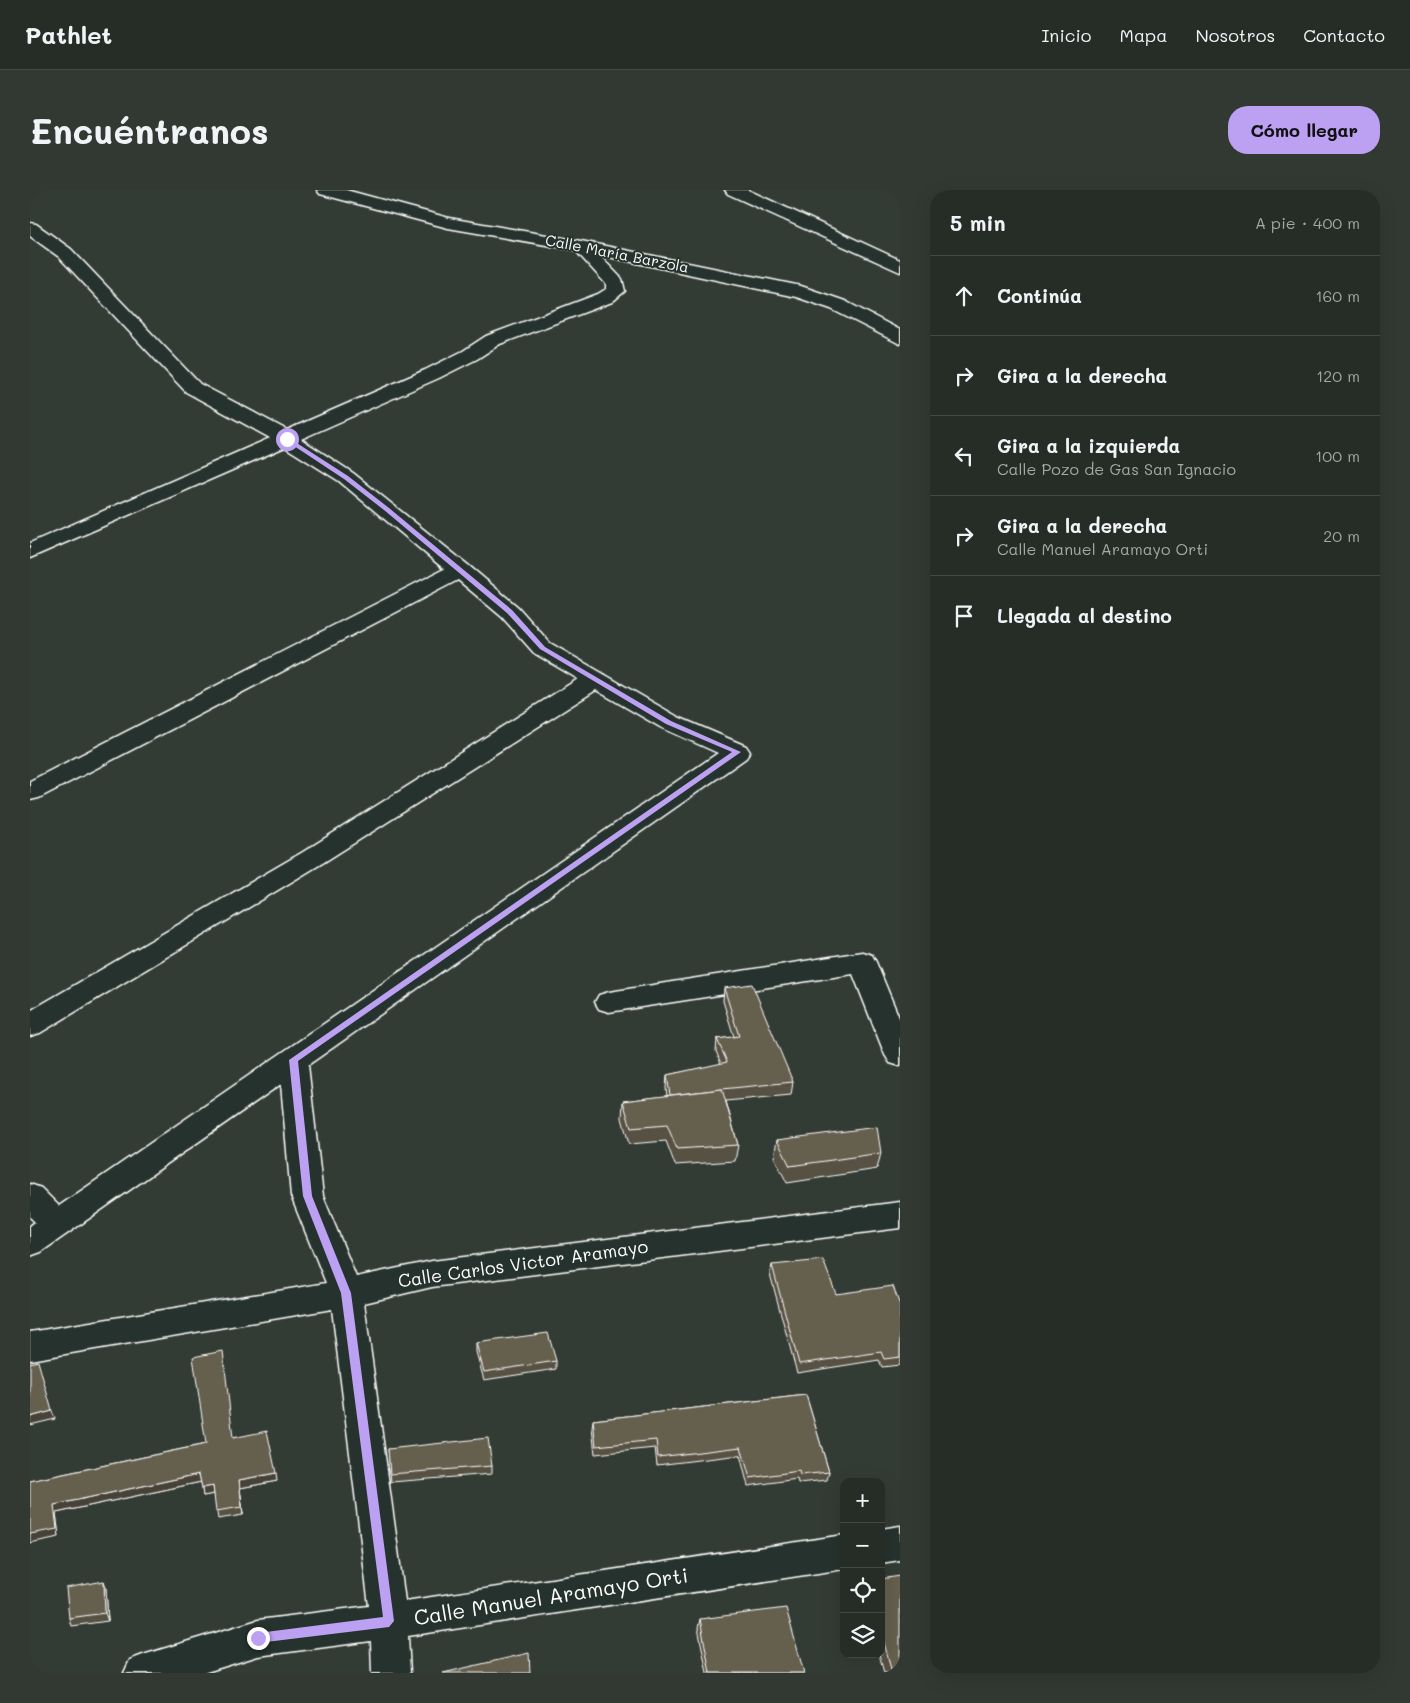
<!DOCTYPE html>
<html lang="es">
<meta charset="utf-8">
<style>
body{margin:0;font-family:Mali,sans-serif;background:#323933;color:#f1f3f6}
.controls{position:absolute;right:15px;bottom:15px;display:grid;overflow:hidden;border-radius:10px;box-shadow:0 5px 20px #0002}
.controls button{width:45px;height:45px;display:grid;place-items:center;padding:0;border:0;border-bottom:1px solid #424944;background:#262d27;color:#f1f3f6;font:25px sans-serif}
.stop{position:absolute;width:15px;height:15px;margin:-11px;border:4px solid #bca0f2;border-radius:50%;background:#fff}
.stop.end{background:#bca0f2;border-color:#fff;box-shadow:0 1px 5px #0008}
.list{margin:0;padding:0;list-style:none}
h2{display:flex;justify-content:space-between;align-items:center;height:65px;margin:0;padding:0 20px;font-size:21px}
h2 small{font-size:16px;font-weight:400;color:#a4a8a7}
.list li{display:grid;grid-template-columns:32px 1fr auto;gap:15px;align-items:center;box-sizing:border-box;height:80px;padding:0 20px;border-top:1px solid #424944}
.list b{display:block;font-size:19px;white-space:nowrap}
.list p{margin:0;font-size:16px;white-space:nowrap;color:#a4a8a7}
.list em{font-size:16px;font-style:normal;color:#a4a8a7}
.icon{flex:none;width:28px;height:28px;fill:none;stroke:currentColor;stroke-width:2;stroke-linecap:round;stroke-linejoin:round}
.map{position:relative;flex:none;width:870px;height:1483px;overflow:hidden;border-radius:20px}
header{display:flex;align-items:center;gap:30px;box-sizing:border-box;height:70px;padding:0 25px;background:#262d27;border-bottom:1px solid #424944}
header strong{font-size:24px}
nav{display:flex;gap:28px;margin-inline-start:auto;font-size:18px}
.intro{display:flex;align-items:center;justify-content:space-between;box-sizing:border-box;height:120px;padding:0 30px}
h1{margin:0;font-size:35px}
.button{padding:12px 22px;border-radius:20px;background:#bca0f2;color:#111;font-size:18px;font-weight:700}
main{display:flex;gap:30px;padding:0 30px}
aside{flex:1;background:#262d27;border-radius:20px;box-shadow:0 5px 20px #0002}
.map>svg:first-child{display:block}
</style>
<header>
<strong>Pathlet</strong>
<nav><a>Inicio</a><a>Mapa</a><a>Nosotros</a><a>Contacto</a></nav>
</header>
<div class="intro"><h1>Encuéntranos</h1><a class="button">Cómo llegar</a></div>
<main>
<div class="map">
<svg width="870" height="1483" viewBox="0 0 870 1483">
<rect width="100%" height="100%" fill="#333c34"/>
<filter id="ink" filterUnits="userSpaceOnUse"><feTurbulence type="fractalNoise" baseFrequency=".02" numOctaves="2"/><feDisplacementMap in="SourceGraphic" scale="10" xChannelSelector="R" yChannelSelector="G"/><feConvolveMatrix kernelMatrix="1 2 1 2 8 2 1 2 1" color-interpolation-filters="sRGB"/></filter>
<g filter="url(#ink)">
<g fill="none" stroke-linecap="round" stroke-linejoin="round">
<g stroke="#fff" stroke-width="3">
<g id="street">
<path d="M 287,0 L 316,0 L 419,28 L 551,51 L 771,96 L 815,111 L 870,140 L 870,154 L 801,119 L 766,107 L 569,65 L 592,89 L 595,101 L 582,112 L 470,154 L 447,169 L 409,188 L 271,249 L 323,283 L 438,375 L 488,417 L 520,453 L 648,527 L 716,556 L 720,562 L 716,568 L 278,875 L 293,1006 L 326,1087 L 402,1071 L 870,1012 L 870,1038 L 402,1097 L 334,1113 L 375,1411 L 814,1345 L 814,1379 L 378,1446 L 380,1483 L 342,1483 L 341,1451 L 228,1466 L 173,1483 L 94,1483 L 100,1470 L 113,1465 L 228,1430 L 339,1416 L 302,1119 L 0,1170 L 0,1142 L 296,1093 L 261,1006 L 251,894 L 11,1062 L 0,1066 L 0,1036 L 5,1032 L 0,1027 L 0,994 L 11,998 L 29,1016 L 688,563 L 630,537 L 566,500 L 291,674 L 10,843 L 0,846 L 0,821 L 273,662 L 548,489 L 504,463 L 472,427 L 428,390 L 9,608 L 0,610 L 0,591 L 414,379 L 309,291 L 255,257 L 0,368 L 0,353 L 240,248 L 156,202 L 29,67 L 0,46 L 0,33 L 6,34 L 41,59 L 170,194 L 257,240 L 395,180 L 433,161 L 456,146 L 568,104 L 576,99 L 576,94 L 545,60 L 418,38 L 290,4 Z"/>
<path d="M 695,0 L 718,0 L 870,70 L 870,82 L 698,4 Z"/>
<path d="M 832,762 L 842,765 L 846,772 L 870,830 L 870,876 L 860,873 L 855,865 L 823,784 L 579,822 L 569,819 L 565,812 L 569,805 L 579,802 Z"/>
<path d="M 870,1336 L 870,1370 L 851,1373 L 851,1339 Z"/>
</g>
</g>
<use href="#street" fill="#26332d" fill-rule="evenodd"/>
</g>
<g fill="#575143" stroke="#fff">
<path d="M 694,798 L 763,892 L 761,905 L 696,911 L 708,955 L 705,971 L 645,975 L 636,951 L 599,954 L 592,928 L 593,911 L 637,906 L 636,898 L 637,885 L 691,874 L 686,861 L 687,849 L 704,847 L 693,811 Z"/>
<path d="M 747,950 L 851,963 L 847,979 L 757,993 L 744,967 Z"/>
<path d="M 742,1075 L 806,1104 L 870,1116 L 870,1175 L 852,1177 L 849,1170 L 767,1183 L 740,1084 Z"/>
<path d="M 446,1153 L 526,1171 L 526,1179 L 454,1190 L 446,1162 Z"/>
<path d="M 776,1205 L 799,1282 L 797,1290 L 768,1293 L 767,1289 L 718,1296 L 710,1265 L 627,1275 L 625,1258 L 565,1264 L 562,1238 L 563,1230 Z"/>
<path d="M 204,1248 L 247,1291 L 210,1298 L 213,1325 L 188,1329 L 184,1304 L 173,1306 L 171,1292 L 26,1323 L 29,1347 L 0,1291 Z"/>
<path d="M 358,1259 L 462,1276 L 462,1284 L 361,1292 Z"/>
<path d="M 851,1389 L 870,1483 L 854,1483 L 849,1464 L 851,1464 Z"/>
<path d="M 74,1391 L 76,1398 L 78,1431 L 41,1436 L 39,1428 Z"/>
<path d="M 670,1429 L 774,1483 L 677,1483 L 668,1438 Z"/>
</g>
<g fill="#474237" stroke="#fff">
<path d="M 22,1221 L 25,1229 L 0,1235 L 0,1227 Z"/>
<path d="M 246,1283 L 247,1291 L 210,1298 L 213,1325 L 209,1290 Z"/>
<path d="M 169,1284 L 171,1292 L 26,1323 L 29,1347 L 0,1353 L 0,1344 L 24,1315 Z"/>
<path d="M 183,1296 L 184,1304 L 173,1306 L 172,1298 Z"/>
<path d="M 74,1391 L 76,1398 L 78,1431 L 75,1423 Z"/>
</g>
<g fill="#655e4e" stroke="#fff">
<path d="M 722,794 L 763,892 L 692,899 L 640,905 L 637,885 L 697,872 L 687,849 L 709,846 L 694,798 Z"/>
<path d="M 692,899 L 708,955 L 647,959 L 637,935 L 601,938 L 593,911 Z"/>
<path d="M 847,937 L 851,963 L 760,976 L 747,950 Z"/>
<path d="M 793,1070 L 806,1104 L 863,1096 L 870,1116 L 870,1167 L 854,1169 L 851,1162 L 769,1174 L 742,1075 Z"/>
<path d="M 518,1143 L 526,1171 L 454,1182 L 446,1153 Z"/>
<path d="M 193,1161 L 203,1248 L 237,1241 L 246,1283 L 209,1290 L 212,1317 L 186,1321 L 183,1296 L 172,1298 L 169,1284 L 24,1315 L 27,1339 L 0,1344 L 0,1291 L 176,1254 L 163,1167 Z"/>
<path d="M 8,1171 L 22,1221 L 0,1227 L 0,1173 Z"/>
<path d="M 776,1205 L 799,1282 L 770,1285 L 769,1281 L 720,1288 L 711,1257 L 628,1267 L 626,1250 L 566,1256 L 563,1230 Z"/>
<path d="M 458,1248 L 462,1276 L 360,1284 L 358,1259 Z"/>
<path d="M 870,1386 L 870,1483 L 862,1483 L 851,1441 L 851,1389 Z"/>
<path d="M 74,1391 L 75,1423 L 39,1428 L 36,1398 Z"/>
<path d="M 756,1418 L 774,1483 L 680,1483 L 670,1429 Z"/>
<path d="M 499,1463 L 500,1483 L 413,1483 Z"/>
</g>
</g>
<path fill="#bca0f2" d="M 255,248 L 259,248 L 318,286 L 359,318 L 482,420 L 515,457 L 641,531 L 711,562 L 268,871 L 282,1006 L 321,1103 L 364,1431 L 359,1437 L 228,1453 L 222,1448 L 228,1443 L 353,1427 L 311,1103 L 273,1006 L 259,870 L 702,562 L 636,534 L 510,459 L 477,423 L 354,320 L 314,289 L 255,250 Z"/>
<g text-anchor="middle" stroke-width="4" stroke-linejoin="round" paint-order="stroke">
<g font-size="15" fill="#fff" stroke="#26332d">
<text transform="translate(587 64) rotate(11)" y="5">Calle María Barzola</text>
</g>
<g font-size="18" fill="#fff" stroke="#26332d">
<text transform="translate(493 1074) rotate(-8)" y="6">Calle Carlos Victor Aramayo</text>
</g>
<g font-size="21" fill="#fff" stroke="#26332d">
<text transform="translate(521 1407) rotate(-9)" y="7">Calle Manuel Aramayo Orti</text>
</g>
</g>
</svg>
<div class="controls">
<button>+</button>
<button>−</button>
<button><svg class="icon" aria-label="locate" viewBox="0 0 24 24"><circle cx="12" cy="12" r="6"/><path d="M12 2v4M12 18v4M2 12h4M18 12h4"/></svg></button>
<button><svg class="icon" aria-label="layers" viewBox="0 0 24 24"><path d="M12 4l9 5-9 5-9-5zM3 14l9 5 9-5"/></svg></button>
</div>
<div class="stop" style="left:257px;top:249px"></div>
<div class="stop end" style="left:228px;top:1448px"></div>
</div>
<aside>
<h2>5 min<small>A pie · 400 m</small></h2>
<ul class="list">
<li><svg class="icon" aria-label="ahead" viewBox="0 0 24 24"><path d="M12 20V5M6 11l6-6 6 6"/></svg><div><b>Continúa</b></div><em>160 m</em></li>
<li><svg class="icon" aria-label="right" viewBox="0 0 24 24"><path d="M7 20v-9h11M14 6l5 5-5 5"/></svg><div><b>Gira a la derecha</b></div><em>120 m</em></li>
<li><svg class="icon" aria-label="left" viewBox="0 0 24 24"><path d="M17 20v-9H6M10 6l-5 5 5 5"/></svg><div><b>Gira a la izquierda</b><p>Calle Pozo de Gas San Ignacio</p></div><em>100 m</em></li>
<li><svg class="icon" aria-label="right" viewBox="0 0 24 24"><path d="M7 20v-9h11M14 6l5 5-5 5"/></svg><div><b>Gira a la derecha</b><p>Calle Manuel Aramayo Orti</p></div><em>20 m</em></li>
<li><svg class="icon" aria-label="arrive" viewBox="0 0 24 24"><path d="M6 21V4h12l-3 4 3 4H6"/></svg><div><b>Llegada al destino</b></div></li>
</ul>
</aside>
</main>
